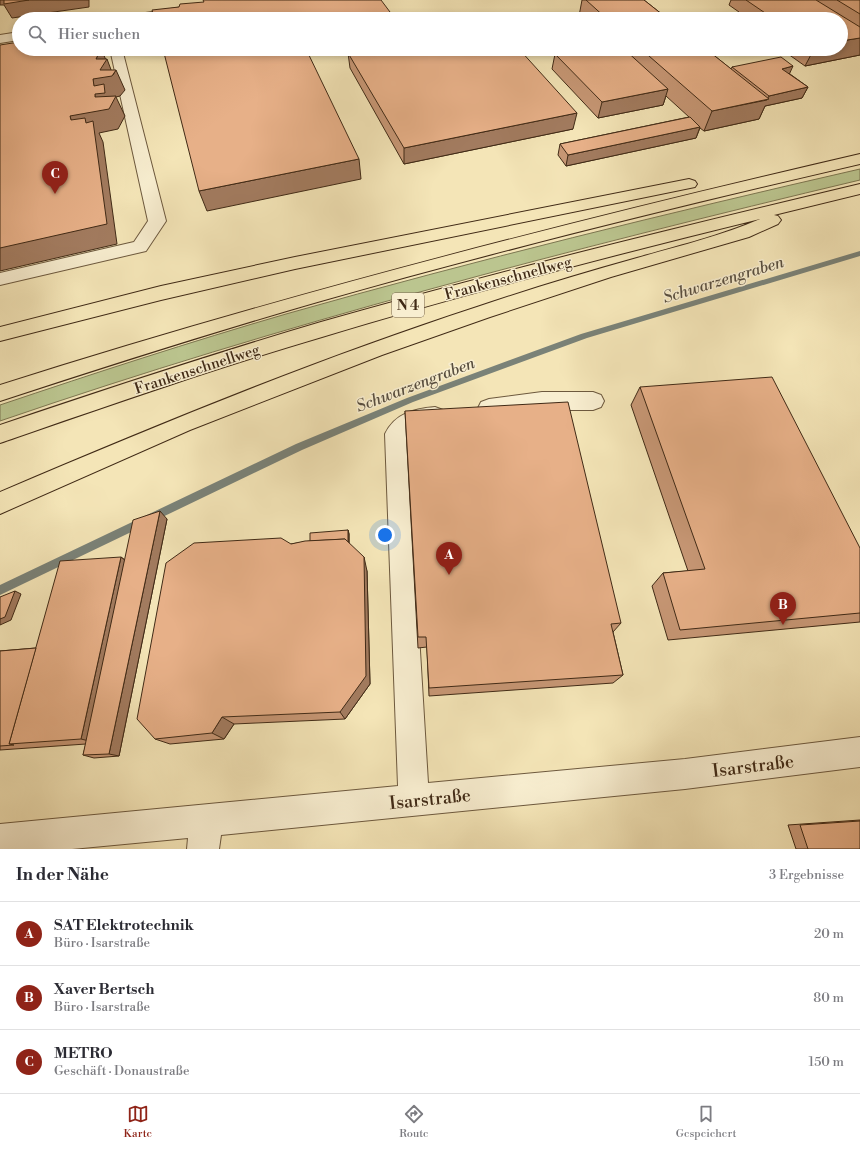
<!DOCTYPE html>
<html lang="de">
<meta charset="utf-8">
<style>
body{margin:0;font-family:"Libre Bodoni",serif;background:#f2f2f3;color:#2b2b33}
.you{position:absolute;left:385px;top:535px;width:14px;height:14px;margin:-10px;border:3px solid #fff;border-radius:50%;background:#1a73e8;box-shadow:0 0 0 6px #1a73e833}
.badge{display:grid;place-items:center;width:26px;height:26px;border-radius:50%;background:#8f2418;color:#fff;font-size:13px;font-weight:700}
.pin{position:absolute;translate:-50% -33px;filter:drop-shadow(0 1px 2px #0008)}
.pin::after{content:'';position:absolute;top:21px;width:14px;height:12px;background:inherit;clip-path:polygon(0 0,100% 0,50% 100%)}
.list{margin:0;padding:0;list-style:none}
h2{display:flex;justify-content:space-between;align-items:center;height:52px;margin:0;padding:0 16px;font-size:17px}
h2 small{font-size:13px;font-weight:400;color:#7c7c81}
.list li{display:grid;grid-template-columns:26px 1fr auto;gap:12px;align-items:center;box-sizing:border-box;height:64px;padding:0 16px;border-top:1px solid #e1e1e2}
.list b{display:block;font-size:15px;white-space:nowrap}
.list p{margin:0;font-size:13px;white-space:nowrap;color:#7c7c81}
.list em{font-size:13px;font-style:normal;color:#7c7c81}
.icon{flex:none;width:22px;height:22px;fill:none;stroke:currentColor;stroke-width:2;stroke-linecap:round;stroke-linejoin:round}
.map{position:relative;flex:none;width:860px;height:849px;overflow:hidden}
.search{position:absolute;background:#fff;box-shadow:0 2px 6px #0003;left:12px;right:12px;top:12px;height:44px;display:flex;align-items:center;gap:10px;box-sizing:border-box;padding:0 14px;border-radius:22px;color:#7c7c81;font-size:15px}
.sheet{height:244px;background:#fff}
nav{display:flex;justify-content:space-around;align-items:center;box-sizing:border-box;height:56px;border-top:1px solid #e1e1e2;background:#fff;font-size:11px;color:#7c7c81}
nav a{display:grid;justify-items:center;gap:2px}
nav .on{color:#8f2418}
.map>svg:first-child{display:block}
</style>
<div class="map">
<svg width="860" height="849" viewBox="0 0 860 849">
<rect width="100%" height="100%" fill="#f4e5b7"/>
<filter id="stains"><feTurbulence type="fractalNoise" baseFrequency=".005" numOctaves="4"/><feColorMatrix values="0 0 0 0 .2 0 0 0 0 .09 0 0 0 0 .02 0 0 0 .5 -.17"/></filter>
<radialGradient id="worn" r=".72"><stop offset=".6" stop-color="#630" stop-opacity="0"/><stop offset="1" stop-color="#630" stop-opacity=".3"/></radialGradient>
<path fill="#bbc58f" stroke="#7e7852" d="M 860,169 L 860,180 C 570,249 282,324 0,421 L 0,405 C 95,373 190,342 286,314 C 476,260 668,213 860,169 Z"/>
<g fill="none" stroke-linecap="round" stroke-linejoin="round">
<path fill="#7a8278" fill-rule="evenodd" d="M 860,251 L 860,256 L 587,338 L 413,402 L 302,450 L 0,595 L 0,585 L 296,444 L 407,398 L 581,334 Z"/>
<g stroke="#6d593e" stroke-width="2">
<g id="minor">
<path d="M 183,7 L 187,8 L 189,11 L 187,14 L 156,19 L 127,19 L 133,15 Z"/>
<path d="M 19,32 L 19,40 L 0,43 L 0,35 Z"/>
<path d="M 110,49 L 122,49 L 166,221 L 146,251 L 0,285 L 0,273 L 134,242 L 148,221 Z"/>
<path d="M 542,392 L 593,392 L 601,395 L 604,401 L 601,407 L 593,410 L 542,410 L 489,417 L 481,414 L 478,408 L 481,402 L 489,399 Z"/>
<path d="M 435,407 L 443,410 L 446,416 L 443,422 L 418,427 L 407,436 L 428,783 L 685,759 L 860,737 L 860,767 L 685,789 L 221,835 L 219,849 L 187,849 L 188,838 L 72,849 L 0,849 L 0,824 L 398,786 L 385,434 C 395,413 414,409 435,407 Z"/>
</g>
</g>
<g stroke="#402a16" stroke-width="2">
<g id="highway">
<path d="M 860,154 L 860,164 C 679,206 499,250 321,301 C 213,332 107,366 0,401 L 0,385 C 283,295 570,221 860,154 Z"/>
<path d="M 689,179 L 695,181 L 697,184 L 695,187 L 295,269 L 161,300 L 0,341 L 0,327 L 161,286 L 295,257 Z"/>
<path d="M 860,184 L 860,194 L 774,215 L 778,216 L 781,220 L 778,224 L 749,237 L 611,277 L 490,317 L 382,355 L 190,430 L 0,514 L 0,492 C 157,425 315,360 477,307 C 530,289 583,273 637,258 C 678,246 721,236 760,219 C 613,255 467,293 322,337 C 213,369 107,406 0,443 L 0,425 C 106,389 213,354 321,322 C 499,271 680,227 860,184 Z"/>
</g>
</g>
<use href="#minor" fill="#f8eed0" fill-rule="evenodd"/>
<use href="#highway" fill="#f4e5b7" fill-rule="evenodd"/>
</g>
<g fill="#c79775" stroke="#402a16">
<path d="M 582,0 L 644,0 L 668,19 L 582,19 L 579,16 Z"/>
<path d="M 731,0 L 860,0 L 860,55 L 805,66 L 781,49 L 841,49 L 841,19 L 739,19 L 737,18 L 739,12 L 729,5 Z"/>
<path d="M 615,49 L 706,49 L 731,69 L 732,67 L 790,74 L 808,87 L 802,98 L 765,106 L 759,119 L 704,131 L 700,128 L 696,138 L 566,166 L 558,155 L 560,144 L 689,117 L 666,96 L 663,105 L 598,118 L 552,69 L 555,54 L 616,50 Z"/>
<path d="M 348,53 L 573,129 L 404,164 L 350,68 Z"/>
<path d="M 640,387 L 860,548 L 860,622 L 668,640 L 652,586 L 663,573 L 688,571 L 631,405 Z"/>
<path d="M 405,411 L 621,623 L 613,632 L 623,675 L 613,683 L 429,696 L 427,647 L 418,648 Z"/>
<path d="M 167,519 L 119,756 L 94,758 L 83,755 L 86,744 L 0,750 L 0,651 L 36,648 L 121,557 L 125,560 Z"/>
<path d="M 348,530 L 349,534 L 349,543 L 367,571 L 370,684 L 345,719 L 234,724 L 224,739 L 170,744 L 155,739 L 291,544 L 310,541 Z"/>
<path d="M 860,820 L 860,849 L 796,849 L 788,825 Z"/>
</g>
<g fill="#a27b5f" stroke="#402a16">
<path d="M 0,0 L 89,0 L 89,7 L 12,18 L 4,5 L 0,5 Z"/>
<path d="M 393,16 L 393,19 L 374,19 Z"/>
<path d="M 860,38 L 860,55 L 805,66 L 814,49 L 841,49 L 841,41 Z"/>
<path d="M 101,49 L 106,60 L 107,59 L 113,75 L 116,70 L 125,90 L 120,96 L 116,97 L 125,116 L 118,129 L 99,133 L 103,142 L 117,244 L 0,271 L 0,248 L 71,120 L 70,116 L 95,97 L 93,79 L 100,70 L 96,59 Z"/>
<path d="M 793,66 L 788,77 L 782,69 Z"/>
<path d="M 808,87 L 802,98 L 765,106 L 759,119 L 704,131 L 712,111 L 767,100 L 769,96 Z"/>
<path d="M 668,89 L 663,105 L 598,118 L 602,102 Z"/>
<path d="M 577,113 L 573,129 L 404,164 L 404,148 Z"/>
<path d="M 700,127 L 696,138 L 566,166 L 568,155 Z"/>
<path d="M 359,159 L 361,179 L 207,211 L 199,191 Z"/>
<path d="M 160,511 L 167,519 L 119,756 L 109,754 Z"/>
<path d="M 348,530 L 349,534 L 349,553 L 348,549 Z"/>
<path d="M 121,557 L 133,567 L 97,743 L 81,739 Z"/>
<path d="M 364,557 L 367,571 L 370,684 L 345,719 L 340,712 Z"/>
<path d="M 15,591 L 21,594 L 11,620 L 0,625 L 0,619 Z"/>
<path d="M 222,717 L 234,724 L 224,739 L 212,733 Z"/>
</g>
<g fill="#e7b088" stroke="#402a16">
<path d="M 4,0 L 29,0 L 4,4 Z"/>
<path d="M 203,0 L 381,0 L 393,16 L 374,19 L 155,19 L 152,10 L 179,7 L 180,4 L 204,2 Z"/>
<path d="M 586,0 L 644,0 L 668,19 L 607,19 Z"/>
<path d="M 746,0 L 816,0 L 860,27 L 860,38 L 841,41 L 841,19 L 774,19 Z"/>
<path d="M 837,0 L 860,0 L 860,14 Z"/>
<path d="M 19,42 L 19,49 L 84,49 L 84,50 L 101,49 L 96,59 L 107,59 L 100,70 L 116,70 L 112,76 L 93,79 L 94,86 L 104,84 L 105,93 L 95,94 L 95,97 L 116,96 L 109,109 L 70,116 L 71,120 L 85,118 L 86,123 L 93,121 L 107,224 L 0,248 L 0,45 Z"/>
<path d="M 163,49 L 306,49 L 359,159 L 199,191 Z"/>
<path d="M 370,49 L 519,49 L 577,113 L 404,148 L 348,53 Z"/>
<path d="M 580,49 L 611,49 L 613,51 L 624,49 L 668,89 L 602,102 L 555,54 Z"/>
<path d="M 641,49 L 706,49 L 769,99 L 712,111 Z"/>
<path d="M 781,57 L 793,66 L 782,69 L 808,87 L 769,96 L 732,67 Z"/>
<path d="M 690,117 L 700,127 L 568,155 L 560,144 Z"/>
<path d="M 772,377 L 860,548 L 860,613 L 680,630 L 663,573 L 705,569 L 640,387 Z"/>
<path d="M 568,402 L 621,623 L 611,624 L 623,675 L 429,688 L 426,637 L 418,637 L 405,411 Z"/>
<path d="M 160,511 L 109,754 L 83,755 L 133,520 Z"/>
<path d="M 348,530 L 348,542 L 345,539 L 310,541 L 310,533 Z"/>
<path d="M 281,538 L 291,544 L 305,541 L 345,539 L 364,557 L 366,676 L 340,712 L 222,717 L 212,733 L 155,739 L 137,719 L 166,563 L 194,543 Z"/>
<path d="M 121,557 L 81,739 L 9,744 L 60,561 Z"/>
<path d="M 15,591 L 5,617 L 0,619 L 0,597 Z"/>
<path d="M 36,648 L 9,744 L 14,745 L 0,746 L 0,651 Z"/>
<path d="M 860,821 L 860,849 L 808,849 L 800,825 Z"/>
</g>
<g text-anchor="middle" stroke-width="3" stroke-linejoin="round" paint-order="stroke">
<rect fill="#f8eed0" stroke="#77654e" stroke-width="1" x="392" y="293" width="32" height="24" rx="3"/>
<g font-size="14" font-weight="bold" fill="#402a16">
<text x="408" y="310">N 4</text>
</g>
<g font-size="15" fill="#402a16" stroke="#f8eed0">
<text transform="translate(508 278) rotate(-15)" y="5">Frankenschnellweg</text>
<text transform="translate(197 369) rotate(-18)" y="5">Frankenschnellweg</text>
</g>
<g font-size="16" font-style="italic" fill="#584e3f" stroke="#f8eed0">
<text transform="translate(723 279) rotate(-17)" y="6">Schwarzengraben</text>
<text transform="translate(415 384) rotate(-21)" y="6">Schwarzengraben</text>
</g>
<g font-size="18" fill="#402a16" stroke="#f8eed0">
<text transform="translate(753 766) rotate(-7)" y="6">Isarstraße</text>
<text transform="translate(430 799) rotate(-6)" y="6">Isarstraße</text>
</g>
</g>
<rect width="100%" height="100%" filter="url(#stains)"/>
<rect width="100%" height="100%" fill="url(#worn)"/>
</svg>
<div class="you"></div>
<div class="pin badge" style="left:449px;top:575px">A</div>
<div class="pin badge" style="left:783px;top:625px">B</div>
<div class="pin badge" style="left:55px;top:194px">C</div>
<div class="search"><svg class="icon" aria-label="search" viewBox="0 0 24 24"><circle cx="10" cy="10" r="6"/><path d="M15 15l6 6"/></svg>Hier suchen</div>
</div>
<section class="sheet">
<h2>In der Nähe<small>3 Ergebnisse</small></h2>
<ul class="list">
<li><span class="badge">A</span><div><b>SAT Elektrotechnik</b><p>Büro · Isarstraße</p></div><em>20 m</em></li>
<li><span class="badge">B</span><div><b>Xaver Bertsch</b><p>Büro · Isarstraße</p></div><em>80 m</em></li>
<li><span class="badge">C</span><div><b>METRO</b><p>Geschäft · Donaustraße</p></div><em>150 m</em></li>
</ul>
</section>
<nav>
<a class="on"><svg class="icon" aria-label="map" viewBox="0 0 24 24"><path d="M3 6l6-2 6 2 6-2v14l-6 2-6-2-6 2zM9 4v14M15 6v14"/></svg>Karte</a>
<a><svg class="icon" aria-label="directions" viewBox="0 0 24 24"><path d="M12 3l9 9-9 9-9-9zM9 14v-3h6M13 9l2 2-2 2"/></svg>Route</a>
<a><svg class="icon" aria-label="saved" viewBox="0 0 24 24"><path d="M7 4h10v16l-5-4-5 4z"/></svg>Gespeichert</a>
</nav>
